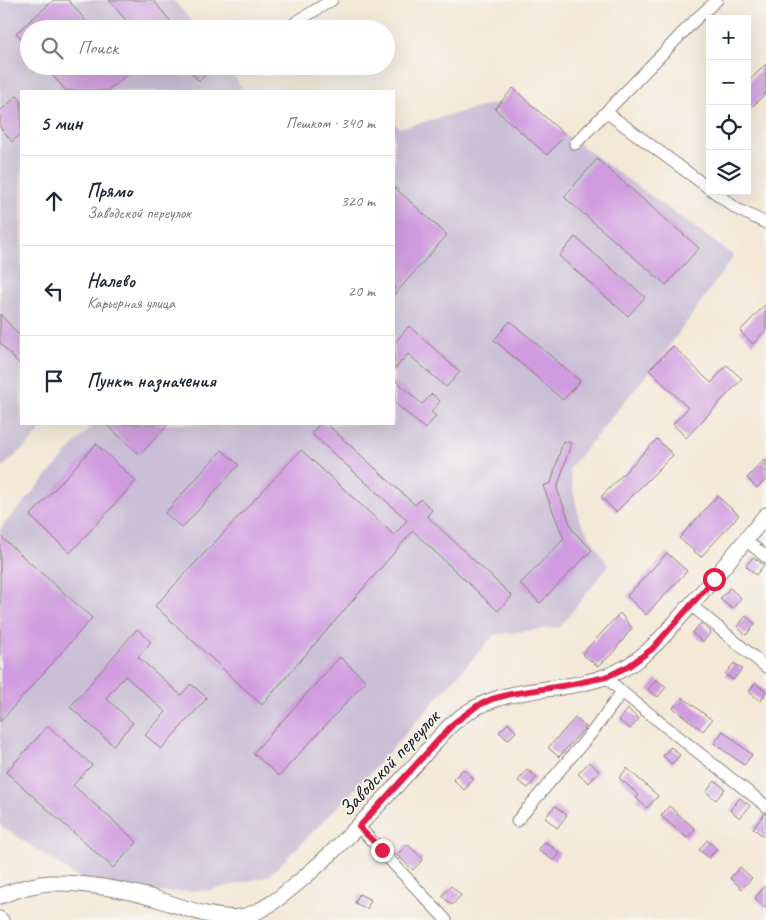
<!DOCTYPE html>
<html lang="ru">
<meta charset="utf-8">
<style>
body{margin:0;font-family:Caveat,sans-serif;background:#f6f6f7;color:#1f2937}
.controls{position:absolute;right:15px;top:15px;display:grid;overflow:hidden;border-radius:0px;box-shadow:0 5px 20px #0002}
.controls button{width:45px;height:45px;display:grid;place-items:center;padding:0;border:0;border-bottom:1px solid #e0e1e3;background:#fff;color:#1f2937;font:25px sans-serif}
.stop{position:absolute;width:15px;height:15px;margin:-11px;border:4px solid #e11d48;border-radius:50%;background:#fff}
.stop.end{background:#e11d48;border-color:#fff;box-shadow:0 1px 5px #0008}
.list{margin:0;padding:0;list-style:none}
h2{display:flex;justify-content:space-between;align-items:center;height:65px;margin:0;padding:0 20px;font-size:21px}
h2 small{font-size:16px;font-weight:400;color:#747a83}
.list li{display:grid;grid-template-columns:32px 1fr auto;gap:15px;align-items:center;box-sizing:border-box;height:90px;padding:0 20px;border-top:1px solid #e0e1e3}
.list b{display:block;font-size:19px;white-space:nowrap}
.list p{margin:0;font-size:16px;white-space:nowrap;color:#747a83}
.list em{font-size:16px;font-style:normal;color:#747a83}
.icon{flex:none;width:28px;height:28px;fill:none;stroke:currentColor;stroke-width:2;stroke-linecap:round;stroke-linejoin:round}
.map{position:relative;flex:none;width:766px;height:920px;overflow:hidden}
.search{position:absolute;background:#fff;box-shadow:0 5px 20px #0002;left:20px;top:20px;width:375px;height:55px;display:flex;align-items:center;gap:12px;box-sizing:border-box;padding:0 18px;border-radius:28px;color:#747a83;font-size:19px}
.panel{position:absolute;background:#fff;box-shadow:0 5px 20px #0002;left:20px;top:90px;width:375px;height:335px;border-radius:0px}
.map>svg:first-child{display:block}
</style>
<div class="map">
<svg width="766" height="920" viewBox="0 0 766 920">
<rect width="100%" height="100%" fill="#f6f6f2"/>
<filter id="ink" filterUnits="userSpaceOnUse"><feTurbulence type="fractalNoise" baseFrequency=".02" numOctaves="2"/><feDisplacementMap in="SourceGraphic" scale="10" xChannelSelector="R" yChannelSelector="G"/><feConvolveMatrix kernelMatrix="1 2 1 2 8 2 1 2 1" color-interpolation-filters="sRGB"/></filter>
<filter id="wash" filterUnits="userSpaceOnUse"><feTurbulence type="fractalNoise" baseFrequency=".0096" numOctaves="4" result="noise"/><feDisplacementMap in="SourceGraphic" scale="20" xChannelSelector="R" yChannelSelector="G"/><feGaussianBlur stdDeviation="1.12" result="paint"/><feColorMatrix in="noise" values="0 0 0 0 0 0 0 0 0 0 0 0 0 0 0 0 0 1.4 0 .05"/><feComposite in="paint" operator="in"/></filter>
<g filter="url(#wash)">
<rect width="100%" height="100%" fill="#f4e8d7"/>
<g fill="#cabfd6">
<path d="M 0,0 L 173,0 L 198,29 L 29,29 L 29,66 L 227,66 L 244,91 L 21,91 L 21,424 L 45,424 L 33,440 L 0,469 Z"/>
<path d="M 515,98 L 734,256 L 660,359 L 569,469 L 579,519 L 608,566 L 560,627 L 494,635 L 363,781 L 269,876 L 212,890 L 104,895 L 0,825 L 0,529 L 93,424 L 394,424 L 394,123 L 400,128 Z"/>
</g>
<g id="blocks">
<g fill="#d09cdf">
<path d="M 54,0 L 68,0 L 93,29 L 29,29 L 29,48 L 16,33 Z"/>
<path d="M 109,0 L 153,0 L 177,29 L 133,29 Z"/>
<path d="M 237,19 L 246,29 L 228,29 Z"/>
<path d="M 766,64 L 766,93 L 747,112 L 747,83 Z"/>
<path d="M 45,66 L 125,66 L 130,72 L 107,91 L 66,91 Z"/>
<path d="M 185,66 L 214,66 L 199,81 Z"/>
<path d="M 513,88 L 565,135 L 547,155 L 495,109 Z"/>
<path d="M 17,96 L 21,101 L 21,134 L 12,142 L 0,127 L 0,111 Z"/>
<path d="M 597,159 L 699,248 L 666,285 L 564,197 Z"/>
<path d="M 394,187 L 447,235 L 394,295 Z"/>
<path d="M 575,237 L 645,297 L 628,316 L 559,256 Z"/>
<path d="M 766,304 L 766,330 L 753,344 L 740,331 Z"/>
<path d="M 0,314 L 21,337 L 21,366 L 0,343 Z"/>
<path d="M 510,321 L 580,381 L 563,400 L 494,340 Z"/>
<path d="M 409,326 L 460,372 L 446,387 L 408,354 L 394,370 L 394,343 Z"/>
<path d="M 673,346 L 711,383 L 727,365 L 742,379 L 686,438 L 673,424 L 688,408 L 649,370 Z"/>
<path d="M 394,379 L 422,404 L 432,394 L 440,401 L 431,412 L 436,416 L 425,429 L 394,402 Z"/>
<path d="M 106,424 L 168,424 L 140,455 Z"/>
<path d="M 320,424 L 327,424 L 415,505 L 421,499 L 432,510 L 427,516 L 512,596 L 498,611 L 413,531 L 262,705 L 155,606 L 301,450 L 394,535 L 407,520 L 311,433 Z"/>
<path d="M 657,439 L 673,455 L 616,512 L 601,497 Z"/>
<path d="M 563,441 L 571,443 L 557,489 L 573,531 L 592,550 L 540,603 L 520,584 L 564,539 L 543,486 L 551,483 Z"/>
<path d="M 96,444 L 136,481 L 70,553 L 30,516 Z"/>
<path d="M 222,450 L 239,465 L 182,528 L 165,513 Z"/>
<path d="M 766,458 L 766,479 L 757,488 L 747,478 Z"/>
<path d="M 717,496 L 739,515 L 701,557 L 679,538 Z"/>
<path d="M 0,536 L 92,618 L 0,722 Z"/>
<path d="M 667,553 L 687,571 L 646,615 L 627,596 Z"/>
<path d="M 753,557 L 764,565 L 756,575 L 746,566 Z"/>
<path d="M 730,588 L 741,598 L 732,609 L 720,599 Z"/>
<path d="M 620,613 L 632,628 L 612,654 L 598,666 L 582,654 Z"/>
<path d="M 746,616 L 755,624 L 746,635 L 737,627 Z"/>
<path d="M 701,623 L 711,632 L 703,642 L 692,633 Z"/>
<path d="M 137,629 L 151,642 L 138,657 L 181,695 L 191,684 L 207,698 L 161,749 L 145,735 L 166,712 L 125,676 L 106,698 L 133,723 L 113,745 L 70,707 Z"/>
<path d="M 340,657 L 366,681 L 279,776 L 253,753 Z"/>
<path d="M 734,663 L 742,669 L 733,680 L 725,674 Z"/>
<path d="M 656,679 L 666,687 L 658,697 L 648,690 Z"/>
<path d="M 755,683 L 766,691 L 761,701 L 749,692 Z"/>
<path d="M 682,697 L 712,720 L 703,731 L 673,708 Z"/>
<path d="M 628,709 L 639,719 L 630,729 L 619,720 Z"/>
<path d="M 575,718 L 586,727 L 559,757 L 548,748 Z"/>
<path d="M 508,723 L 516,732 L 508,740 L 499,732 Z"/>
<path d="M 48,726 L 92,765 L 73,785 L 137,842 L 113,868 L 6,772 Z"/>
<path d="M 723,731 L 752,755 L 744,765 L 714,743 Z"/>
<path d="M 671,747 L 680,755 L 672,764 L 663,756 Z"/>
<path d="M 589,762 L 599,771 L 589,783 L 578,774 Z"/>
<path d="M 627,768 L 658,796 L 647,808 L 636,798 L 639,795 L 619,778 Z"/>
<path d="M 463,769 L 474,779 L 464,790 L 453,779 Z"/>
<path d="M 527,770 L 537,777 L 528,788 L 518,781 Z"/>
<path d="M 715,781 L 725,789 L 716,800 L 706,792 Z"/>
<path d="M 740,798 L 750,806 L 740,818 L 730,810 Z"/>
<path d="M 555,806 L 567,815 L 557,828 L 545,818 Z"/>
<path d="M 669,806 L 695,829 L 687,838 L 661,816 Z"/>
<path d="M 765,813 L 766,813 L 766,838 L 753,828 Z"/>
<path d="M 707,840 L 717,849 L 709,858 L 699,850 Z"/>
<path d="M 545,842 L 560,853 L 554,861 L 538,850 Z"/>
<path d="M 407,844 L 423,859 L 413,870 L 397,855 Z"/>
<path d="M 740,867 L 752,878 L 742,889 L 730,878 Z"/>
<path d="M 766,885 L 766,908 L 755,898 Z"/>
<path d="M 451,886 L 461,895 L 452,905 L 442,896 Z"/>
<path d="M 359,894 L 371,900 L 367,909 L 355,903 Z"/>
</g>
</g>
</g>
<g filter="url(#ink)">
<use href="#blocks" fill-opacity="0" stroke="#88827a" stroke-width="1"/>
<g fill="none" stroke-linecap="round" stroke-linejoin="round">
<g stroke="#88827a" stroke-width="13">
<g id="minor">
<path d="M 289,29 L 296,22 L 332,0"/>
<path d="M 606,112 L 710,189"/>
<path d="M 575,144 L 697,18 L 717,0"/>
<path d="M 713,191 L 737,209 L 766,223"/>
<path d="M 746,540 L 766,557"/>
<path d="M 691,605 L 766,667"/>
<path d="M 606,677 L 622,692 L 766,806"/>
<path d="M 517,821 L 593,731 L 622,692"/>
<path d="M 359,827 L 446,920"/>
<path d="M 0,917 L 3,920"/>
</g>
</g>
<g stroke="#88827a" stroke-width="17">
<path id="major" d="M 0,896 C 15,890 33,884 50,883 C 83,882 128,890 160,900 C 185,908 215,920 241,917 C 264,912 283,895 300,881 C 339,848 372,812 406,775 C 422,758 436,739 453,723 C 500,682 554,696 607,676 C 643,663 664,635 688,608 C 715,578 741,546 766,515"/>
</g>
<use href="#minor" stroke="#fff" stroke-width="11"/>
<use href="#major" stroke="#fff" stroke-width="15"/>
</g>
</g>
<g fill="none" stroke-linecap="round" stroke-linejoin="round" filter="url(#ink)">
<path stroke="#e11d48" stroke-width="6" d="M 382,850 L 359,827 L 454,723 L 477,706 L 492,699 L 511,694 L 568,685 L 606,677 L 629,666 L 652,649 L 714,579"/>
</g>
<g text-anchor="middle" stroke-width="4" stroke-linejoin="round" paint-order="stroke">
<g font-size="21" fill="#1c1c1c" stroke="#f6f6f2">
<text transform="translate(389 763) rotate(-47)" y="7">Заводской переулок</text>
</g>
</g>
</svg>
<div class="controls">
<button>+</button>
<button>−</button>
<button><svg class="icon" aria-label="locate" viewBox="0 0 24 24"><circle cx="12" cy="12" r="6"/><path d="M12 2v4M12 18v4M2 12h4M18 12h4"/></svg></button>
<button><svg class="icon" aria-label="layers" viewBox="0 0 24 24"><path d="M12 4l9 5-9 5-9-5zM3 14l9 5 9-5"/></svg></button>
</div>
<div class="stop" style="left:714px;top:579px"></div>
<div class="stop end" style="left:382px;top:850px"></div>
<div class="search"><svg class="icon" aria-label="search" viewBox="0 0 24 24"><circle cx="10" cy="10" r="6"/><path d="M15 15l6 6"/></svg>Поиск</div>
<section class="panel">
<h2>5 мин<small>Пешком · 340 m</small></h2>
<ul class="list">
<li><svg class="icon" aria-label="ahead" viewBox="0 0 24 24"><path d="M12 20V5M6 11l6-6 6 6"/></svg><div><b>Прямо</b><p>Заводской переулок</p></div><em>320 m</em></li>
<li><svg class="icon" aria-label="left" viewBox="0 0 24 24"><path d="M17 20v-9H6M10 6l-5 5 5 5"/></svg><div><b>Налево</b><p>Карьерная улица</p></div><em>20 m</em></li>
<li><svg class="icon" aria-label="arrive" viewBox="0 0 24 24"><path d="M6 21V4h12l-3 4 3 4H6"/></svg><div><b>Пункт назначения</b></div></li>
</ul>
</section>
</div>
